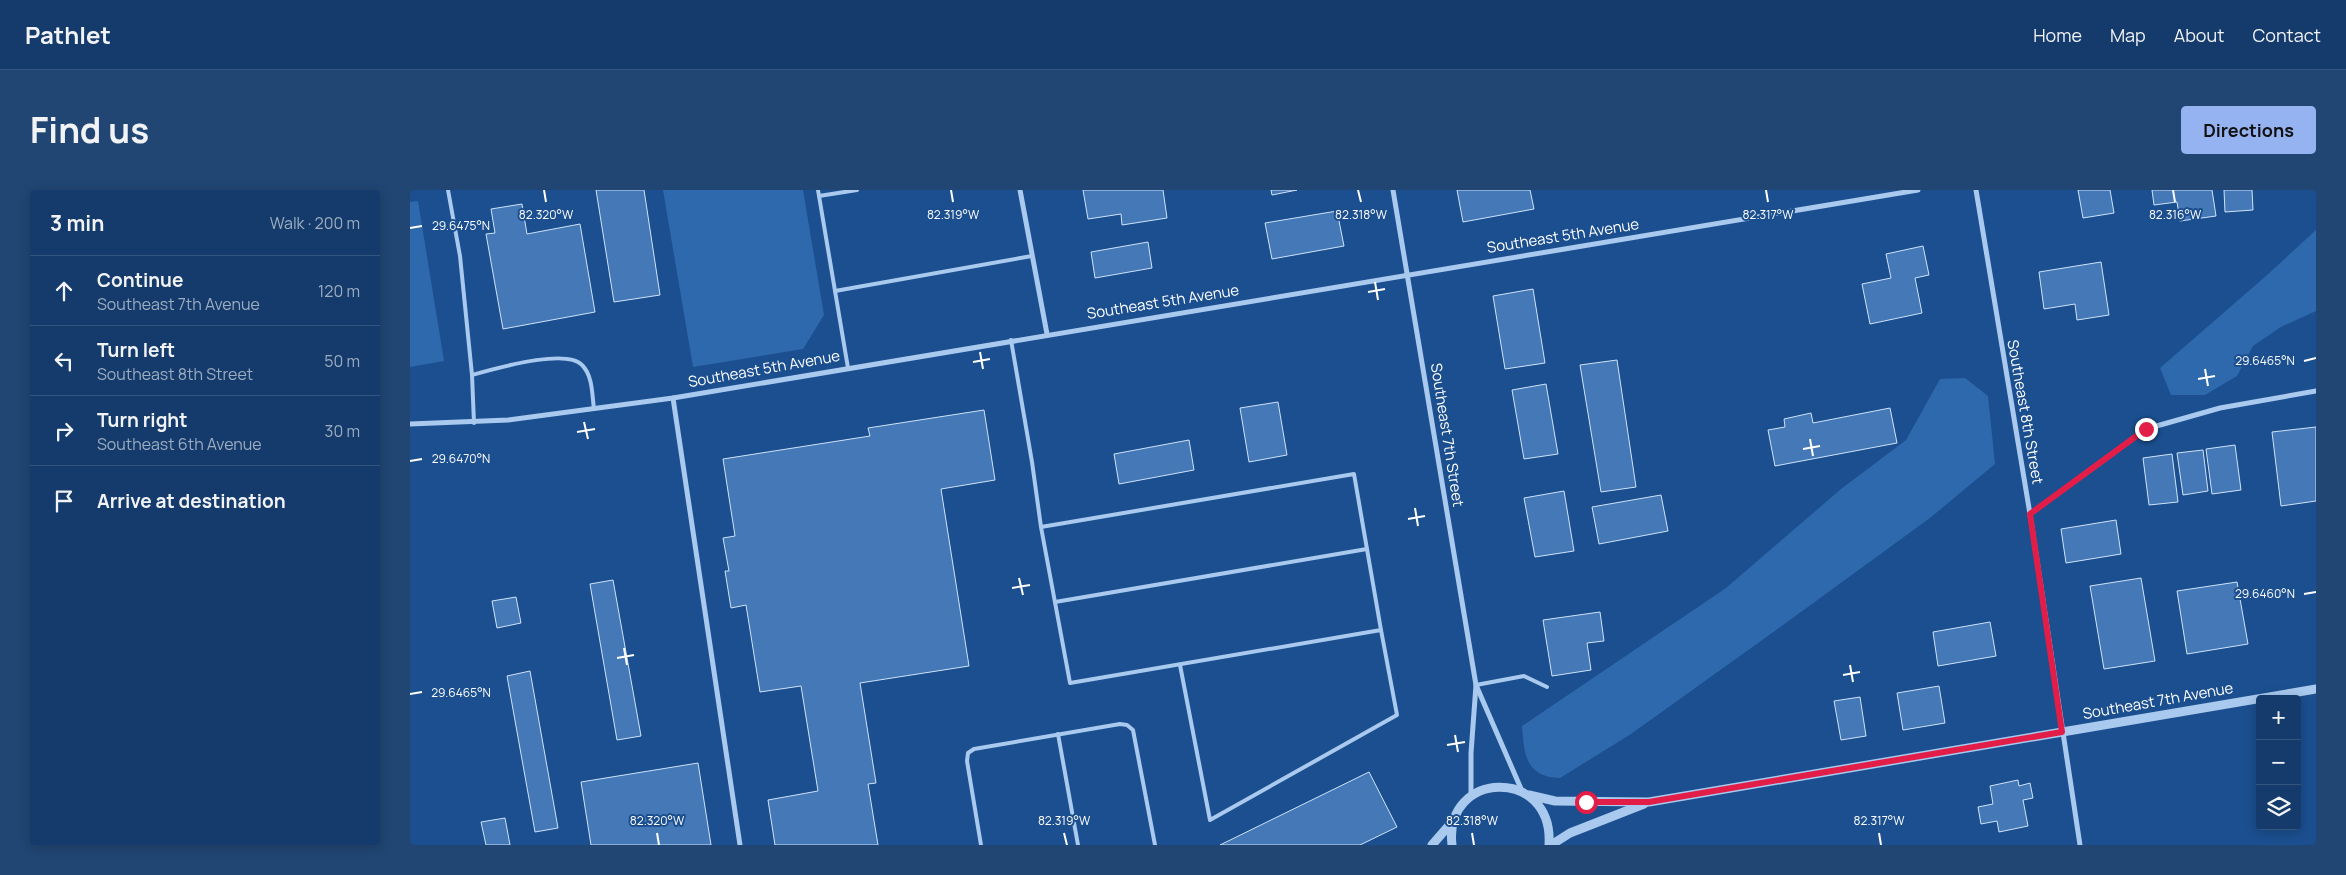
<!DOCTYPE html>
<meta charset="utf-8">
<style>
body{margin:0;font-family:Manrope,sans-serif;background:#214673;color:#f1f3f6}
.controls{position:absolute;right:15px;bottom:15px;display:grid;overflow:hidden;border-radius:5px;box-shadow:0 2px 12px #0003}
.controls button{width:45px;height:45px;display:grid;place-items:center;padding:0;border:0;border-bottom:1px solid #33557e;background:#143b6b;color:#f1f3f6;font:25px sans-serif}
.stop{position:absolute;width:15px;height:15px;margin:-11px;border:4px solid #e11d48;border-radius:50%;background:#fff}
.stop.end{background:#e11d48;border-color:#fff;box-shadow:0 1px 5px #0008}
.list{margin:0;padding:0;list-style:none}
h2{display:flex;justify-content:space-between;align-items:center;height:65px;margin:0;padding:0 20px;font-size:21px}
h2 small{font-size:16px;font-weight:400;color:#9dadc1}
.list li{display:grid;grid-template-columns:32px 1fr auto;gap:15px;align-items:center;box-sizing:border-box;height:70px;padding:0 20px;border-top:1px solid #33557e}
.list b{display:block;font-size:19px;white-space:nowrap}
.list p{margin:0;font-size:16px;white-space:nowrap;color:#9dadc1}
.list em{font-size:16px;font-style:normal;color:#9dadc1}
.icon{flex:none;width:28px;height:28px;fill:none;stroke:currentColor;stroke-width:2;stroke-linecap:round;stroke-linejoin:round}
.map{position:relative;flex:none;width:1906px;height:655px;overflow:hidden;border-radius:5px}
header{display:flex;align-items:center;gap:30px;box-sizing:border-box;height:70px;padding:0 25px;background:#143b6b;border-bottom:1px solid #33557e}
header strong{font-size:24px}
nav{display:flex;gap:28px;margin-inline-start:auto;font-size:18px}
.intro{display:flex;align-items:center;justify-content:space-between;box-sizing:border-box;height:120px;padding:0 30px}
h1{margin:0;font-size:35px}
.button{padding:12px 22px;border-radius:5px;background:#95b2f1;color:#111;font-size:18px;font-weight:700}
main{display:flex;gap:30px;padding:0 30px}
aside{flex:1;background:#143b6b;border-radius:5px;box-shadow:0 2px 12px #0003}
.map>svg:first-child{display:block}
</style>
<header>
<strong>Pathlet</strong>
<nav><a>Home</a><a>Map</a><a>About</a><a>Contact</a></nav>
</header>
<div class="intro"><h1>Find us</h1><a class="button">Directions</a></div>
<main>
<aside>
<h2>3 min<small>Walk · 200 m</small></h2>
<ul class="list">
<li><svg class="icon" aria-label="ahead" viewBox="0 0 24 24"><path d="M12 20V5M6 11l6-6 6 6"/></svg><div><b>Continue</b><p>Southeast 7th Avenue</p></div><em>120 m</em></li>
<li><svg class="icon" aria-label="left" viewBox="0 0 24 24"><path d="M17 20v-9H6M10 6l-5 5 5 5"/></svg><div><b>Turn left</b><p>Southeast 8th Street</p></div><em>50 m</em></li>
<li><svg class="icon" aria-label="right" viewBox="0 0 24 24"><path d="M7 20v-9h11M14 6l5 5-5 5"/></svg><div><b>Turn right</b><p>Southeast 6th Avenue</p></div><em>30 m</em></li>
<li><svg class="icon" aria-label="arrive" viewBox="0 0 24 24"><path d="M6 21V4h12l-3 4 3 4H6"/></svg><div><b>Arrive at destination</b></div></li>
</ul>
</aside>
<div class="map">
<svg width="1906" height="655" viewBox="0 0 1906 655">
<rect width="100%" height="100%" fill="#1b4f8f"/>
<g fill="#2e69ad">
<path d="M 253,0 L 393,0 L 414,125 L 393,159 L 283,177 Z"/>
<path d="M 8,11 L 34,171 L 0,177 L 0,12 Z"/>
<path d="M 1906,40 L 1906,121 L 1871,137 L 1843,156 L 1827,186 L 1795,205 L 1761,205 L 1750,178 L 1857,85 Z"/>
<path d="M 1555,188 L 1578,206 L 1585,274 L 1520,328 L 1369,438 L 1221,544 L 1150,588 C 1116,587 1114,565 1112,536 L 1316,398 L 1431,299 L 1496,250 L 1530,189 Z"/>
</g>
<g fill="#4478b7" stroke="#cfe3fa">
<path d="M 186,0 L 234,0 L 250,105 L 204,112 Z"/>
<path d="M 673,0 L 753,0 L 757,28 L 712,35 L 711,24 L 678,29 Z"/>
<path d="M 861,0 L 887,0 L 862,5 Z"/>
<path d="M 1047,0 L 1120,0 L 1124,19 L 1053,32 Z"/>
<path d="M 1668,0 L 1700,0 L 1704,23 L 1673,28 Z"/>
<path d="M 1742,0 L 1802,0 L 1806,26 L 1770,31 L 1767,12 L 1744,15 Z"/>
<path d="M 1814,0 L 1842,0 L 1843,20 L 1815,22 Z"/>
<path d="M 112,14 L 117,44 L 170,34 L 185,122 L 93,139 L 76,44 L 85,43 L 81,19 Z"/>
<path d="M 927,21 L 934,56 L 862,69 L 855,33 Z"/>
<path d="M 738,52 L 742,78 L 685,88 L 681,62 Z"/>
<path d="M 1513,56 L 1519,85 L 1505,88 L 1512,123 L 1460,134 L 1452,94 L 1481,88 L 1476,64 Z"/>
<path d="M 1691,72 L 1699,125 L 1667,130 L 1665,114 L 1634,119 L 1629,82 Z"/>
<path d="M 1123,99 L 1135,173 L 1095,179 L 1083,106 Z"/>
<path d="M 1207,170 L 1226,297 L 1191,302 L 1170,175 Z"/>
<path d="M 1136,194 L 1148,264 L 1114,269 L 1102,200 Z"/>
<path d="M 868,212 L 877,265 L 839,272 L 830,218 Z"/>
<path d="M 1480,218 L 1487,253 L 1365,276 L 1358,240 L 1375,237 L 1374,229 L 1401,223 L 1403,233 Z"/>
<path d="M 574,220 L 585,290 L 531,299 L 559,476 L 450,493 L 466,593 L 458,594 L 468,655 L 365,655 L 358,610 L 408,601 L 391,496 L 350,502 L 336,415 L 321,418 L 315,381 L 319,381 L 313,348 L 325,346 L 313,269 L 460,246 L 458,238 Z"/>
<path d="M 1906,237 L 1906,311 L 1871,316 L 1862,242 Z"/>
<path d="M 779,250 L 784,280 L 709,294 L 704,264 Z"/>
<path d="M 1825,255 L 1831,300 L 1802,304 L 1796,259 Z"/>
<path d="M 1793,260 L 1798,301 L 1773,305 L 1767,263 Z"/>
<path d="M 1762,264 L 1768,312 L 1739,315 L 1733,268 Z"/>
<path d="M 1154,301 L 1164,361 L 1125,367 L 1114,308 Z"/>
<path d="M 1251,305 L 1258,341 L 1189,354 L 1182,317 Z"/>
<path d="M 1706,330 L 1711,364 L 1656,373 L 1651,339 Z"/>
<path d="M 1731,388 L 1745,471 L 1694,479 L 1680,396 Z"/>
<path d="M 203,390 L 231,546 L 207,550 L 180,394 Z"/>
<path d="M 1827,392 L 1838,454 L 1777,464 L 1767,401 Z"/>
<path d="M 106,407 L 111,433 L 87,438 L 82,411 Z"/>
<path d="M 1190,422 L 1194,451 L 1177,453 L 1181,480 L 1142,486 L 1133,430 Z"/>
<path d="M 1580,432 L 1586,466 L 1528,476 L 1523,442 Z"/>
<path d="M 120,481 L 148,638 L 125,642 L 97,486 Z"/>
<path d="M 1529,496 L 1535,533 L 1493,540 L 1487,503 Z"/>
<path d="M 1450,507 L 1456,546 L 1431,550 L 1424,511 Z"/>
<path d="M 288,573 L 301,655 L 181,655 L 171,592 Z"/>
<path d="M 959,582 L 987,637 L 950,655 L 810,655 Z"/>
<path d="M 1608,590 L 1609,596 L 1620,593 L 1623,608 L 1613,610 L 1618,636 L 1589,642 L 1587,631 L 1571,634 L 1568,617 L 1583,614 L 1580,596 Z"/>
<path d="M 95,628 L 100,655 L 76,655 L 71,632 Z"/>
</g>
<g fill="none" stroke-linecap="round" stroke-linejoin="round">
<g stroke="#a9c9ee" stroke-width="4">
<path d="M 38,0 L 50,66 L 62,185"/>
<path d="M 408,0 L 438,178"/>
<path d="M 409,6 L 447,0"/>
<path d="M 425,101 L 622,66"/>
<path d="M 601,150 L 622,272 L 631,337 L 660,493 L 971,440 L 944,284 L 631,337"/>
<path d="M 64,233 L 62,185 C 83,179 156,158 172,175 C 183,186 182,205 184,219"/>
<path d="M 645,412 L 957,359"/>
<path d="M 770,475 L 800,630 L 987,525 L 971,440"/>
<path d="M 1066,495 L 1114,486 L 1137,497"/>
<path d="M 648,544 L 668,655"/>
<path d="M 571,655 L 557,571 L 558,563 L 564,559 L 710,534 L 717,535 L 723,540 L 745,655"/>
</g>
<g stroke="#a9c9ee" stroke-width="5">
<path d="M 610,0 L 637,144"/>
<path d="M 983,0 L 1066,495 L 1112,601"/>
<path d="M 1566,0 L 1620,324 L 1670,655"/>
<path d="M 263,208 L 330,655"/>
<path d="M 0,234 L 98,230 L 263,208 L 1508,0"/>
<path d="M 1620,324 L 1736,239 L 1810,218 L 1906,201"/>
<path d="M 1061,606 L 1061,563 L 1066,495"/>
</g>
<g stroke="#a9c9ee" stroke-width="9">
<path d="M 1119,605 L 1145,611 L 1239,612 L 1906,499"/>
<path d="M 1022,655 L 1042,632"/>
<path d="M 1042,655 C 1033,580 1144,576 1139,655"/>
<path d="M 1141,655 L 1160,643 L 1234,614"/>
</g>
</g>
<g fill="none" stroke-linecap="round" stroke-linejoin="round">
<path stroke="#e11d48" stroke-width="6" d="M 1176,612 L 1239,612 L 1652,542 L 1620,324 L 1736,239"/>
</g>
<path fill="none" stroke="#fff" stroke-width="2" d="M 134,0 L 136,12M 541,0 L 543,12M 948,0 L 951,12M 1356,0 L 1358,12M 1763,0 L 1765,12M 0,38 L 12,36M 965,92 L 968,110M 958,102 L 975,99M 570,162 L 573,179M 1894,171 L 1906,168M 563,172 L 580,169M 1795,179 L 1798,196M 1788,189 L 1805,186M 174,232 L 178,249M 167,242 L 185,239M 1400,249 L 1403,266M 1393,259 L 1410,256M 0,271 L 12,269M 1005,318 L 1008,336M 998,329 L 1015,326M 609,388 L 613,405M 602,398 L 620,395M 1894,404 L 1906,402M 214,458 L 217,475M 207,468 L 224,465M 1440,475 L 1443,492M 1433,485 L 1450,482M 0,504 L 12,502M 1045,545 L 1048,562M 1037,555 L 1055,552M 247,643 L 249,655M 654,643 L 657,655M 1062,643 L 1064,655M 1469,643 L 1471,655"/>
<g text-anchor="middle" stroke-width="4" stroke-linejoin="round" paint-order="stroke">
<g font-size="15" fill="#fff" stroke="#1b4f8f">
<text transform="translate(1153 46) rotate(-9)" y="5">Southeast 5th Avenue</text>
<text transform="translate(753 112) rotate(-9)" y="5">Southeast 5th Avenue</text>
<text transform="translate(354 179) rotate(-10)" y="5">Southeast 5th Avenue</text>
<text transform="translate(1615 222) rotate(80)" y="5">Southeast 8th Street</text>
<text transform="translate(1037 245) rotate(81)" y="5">Southeast 7th Street</text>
<text transform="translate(1748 511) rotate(-10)" y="5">Southeast 7th Avenue</text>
</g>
</g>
<g font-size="12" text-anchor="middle" fill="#fff" stroke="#1b4f8f" stroke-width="4" stroke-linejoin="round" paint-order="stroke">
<text x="1765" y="29">82.316°W</text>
<text x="136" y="29">82.320°W</text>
<text x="543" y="29">82.319°W</text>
<text x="951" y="29">82.318°W</text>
<text x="1358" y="29">82.317°W</text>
<text x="51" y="40">29.6475°N</text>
<text x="1855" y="175">29.6465°N</text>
<text x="51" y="273">29.6470°N</text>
<text x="1855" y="408">29.6460°N</text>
<text x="51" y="507">29.6465°N</text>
<text x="247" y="635">82.320°W</text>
<text x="654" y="635">82.319°W</text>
<text x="1062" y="635">82.318°W</text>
<text x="1469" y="635">82.317°W</text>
</g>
</svg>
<div class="controls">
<button>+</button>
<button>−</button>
<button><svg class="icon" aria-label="layers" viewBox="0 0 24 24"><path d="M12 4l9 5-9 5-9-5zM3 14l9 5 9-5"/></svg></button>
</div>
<div class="stop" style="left:1176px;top:612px"></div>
<div class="stop end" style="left:1736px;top:239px"></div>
</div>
</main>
